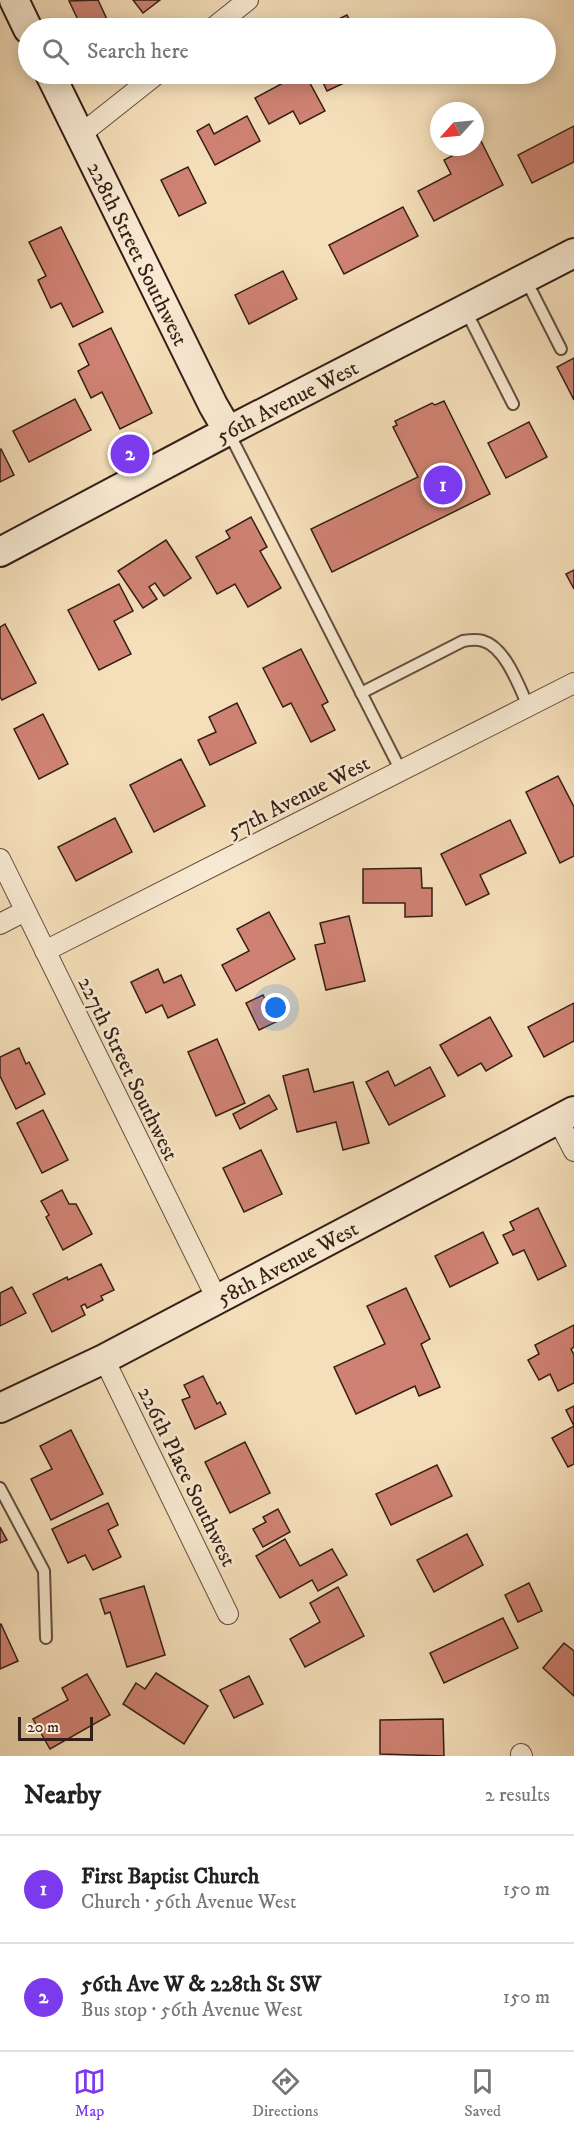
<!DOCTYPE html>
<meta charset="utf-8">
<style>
body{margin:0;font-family:"IM FELL DW Pica",serif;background:#f2f2f2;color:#222}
.compass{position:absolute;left:430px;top:102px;width:54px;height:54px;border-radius:50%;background:#fff;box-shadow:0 3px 15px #0003;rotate:243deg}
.scale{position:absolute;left:18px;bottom:15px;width:75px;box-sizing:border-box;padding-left:6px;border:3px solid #351e16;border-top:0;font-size:16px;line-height:21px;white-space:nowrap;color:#351e16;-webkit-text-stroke:4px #f8ead2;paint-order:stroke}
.you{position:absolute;left:276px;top:1008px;width:21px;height:21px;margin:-15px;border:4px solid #fff;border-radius:50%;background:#1a73e8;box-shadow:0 0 0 9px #1a73e833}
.badge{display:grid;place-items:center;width:39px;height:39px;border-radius:50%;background:#7c3aed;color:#fff;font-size:20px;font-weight:700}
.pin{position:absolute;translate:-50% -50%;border:3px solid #fff;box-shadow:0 2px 6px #0006}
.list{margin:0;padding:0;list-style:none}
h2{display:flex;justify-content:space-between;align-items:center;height:78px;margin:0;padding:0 24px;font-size:26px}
h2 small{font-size:20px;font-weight:400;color:#767676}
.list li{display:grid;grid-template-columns:39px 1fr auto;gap:18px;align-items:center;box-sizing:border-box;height:108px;padding:0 24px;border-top:2px solid #e0e0e0}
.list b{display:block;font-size:22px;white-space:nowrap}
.list p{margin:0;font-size:20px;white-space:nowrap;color:#767676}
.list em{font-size:20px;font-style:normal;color:#767676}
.icon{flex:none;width:33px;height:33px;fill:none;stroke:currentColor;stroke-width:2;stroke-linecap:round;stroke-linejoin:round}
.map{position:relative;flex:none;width:574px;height:1756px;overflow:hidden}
.search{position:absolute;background:#fff;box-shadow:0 3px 15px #0003;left:18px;right:18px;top:18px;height:66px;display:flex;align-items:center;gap:15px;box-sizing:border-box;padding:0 21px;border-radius:33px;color:#767676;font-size:22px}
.sheet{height:294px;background:#fff}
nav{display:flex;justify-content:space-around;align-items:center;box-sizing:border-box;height:84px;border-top:2px solid #e0e0e0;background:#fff;font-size:16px;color:#767676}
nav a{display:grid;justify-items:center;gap:3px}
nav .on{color:#7c3aed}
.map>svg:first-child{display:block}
</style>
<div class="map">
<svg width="574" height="1756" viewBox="0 0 574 1756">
<rect width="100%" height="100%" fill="#f5dfba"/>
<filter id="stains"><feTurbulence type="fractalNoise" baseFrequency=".00333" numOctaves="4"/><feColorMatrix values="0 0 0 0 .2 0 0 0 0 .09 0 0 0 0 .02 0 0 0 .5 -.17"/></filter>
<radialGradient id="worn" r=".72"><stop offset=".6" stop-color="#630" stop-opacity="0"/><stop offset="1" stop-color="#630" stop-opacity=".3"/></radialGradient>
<g fill="#cf8273" stroke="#351e16" stroke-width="1.5">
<path d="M 98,0 L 111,28 L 75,28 L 81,26 L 69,1 Z"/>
<path d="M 133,0 L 160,0 L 143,13 Z"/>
<path d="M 347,15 L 354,28 L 320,28 Z"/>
<path d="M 281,74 L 305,74 L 325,111 L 300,124 L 293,111 L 269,124 L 255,98 L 285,82 Z"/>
<path d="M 319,74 L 363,74 L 327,91 Z"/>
<path d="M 400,74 L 422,74 L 405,83 Z"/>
<path d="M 247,116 L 260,141 L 215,165 L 197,131 L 209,124 L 214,134 Z"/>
<path d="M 574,126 L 574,162 L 532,183 L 518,155 Z"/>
<path d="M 481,141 L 503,185 L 434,221 L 418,191 L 451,174 L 444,160 L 469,147 L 475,147 L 475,144 Z"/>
<path d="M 188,167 L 206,203 L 179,216 L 161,180 Z"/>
<path d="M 403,207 L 418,236 L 344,274 L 329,245 Z"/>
<path d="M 61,227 L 103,312 L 73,327 L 61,303 L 51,308 L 38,280 L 46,276 L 29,242 Z"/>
<path d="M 283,271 L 297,299 L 249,324 L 235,295 Z"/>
<path d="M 111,328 L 152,413 L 120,429 L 102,392 L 91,398 L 78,371 L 89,365 L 79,344 Z"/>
<path d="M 574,358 L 574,400 L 557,367 Z"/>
<path d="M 75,399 L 91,430 L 29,462 L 13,431 Z"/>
<path d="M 444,401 L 490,494 L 332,572 L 311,529 L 418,477 L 393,427 L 397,425 L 395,421 L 432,403 L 435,405 Z"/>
<path d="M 529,422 L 547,457 L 506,478 L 488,443 Z"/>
<path d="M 1,449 L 14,475 L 0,482 L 0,450 Z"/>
<path d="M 251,517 L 267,547 L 260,551 L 281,588 L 248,607 L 235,584 L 217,594 L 196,557 L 230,538 L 226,531 Z"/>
<path d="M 166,540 L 191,578 L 164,596 L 155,583 L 149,587 L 157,599 L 143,608 L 118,571 Z"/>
<path d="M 574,570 L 574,589 L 566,574 Z"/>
<path d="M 119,584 L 133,611 L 114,621 L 131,654 L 99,670 L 68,610 Z"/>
<path d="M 5,624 L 36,683 L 2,700 L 0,697 L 0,627 Z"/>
<path d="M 301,649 L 328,702 L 322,705 L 335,730 L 311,742 L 291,703 L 283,707 L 263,668 Z"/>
<path d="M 237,703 L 256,743 L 210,765 L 198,740 L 216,732 L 209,717 Z"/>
<path d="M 43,714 L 68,764 L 39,779 L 14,729 Z"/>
<path d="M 181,759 L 205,806 L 154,832 L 130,785 Z"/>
<path d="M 558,776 L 574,807 L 574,856 L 560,863 L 526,792 Z"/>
<path d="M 115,818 L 132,852 L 76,881 L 58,847 Z"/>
<path d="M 510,820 L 526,853 L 480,875 L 489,894 L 466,905 L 441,854 Z"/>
<path d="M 421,868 L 422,888 L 432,888 L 432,916 L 405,917 L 405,903 L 363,903 L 363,869 Z"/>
<path d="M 269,912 L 295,959 L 236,991 L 222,965 L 249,951 L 237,929 Z"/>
<path d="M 349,916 L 365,981 L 326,990 L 315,945 L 325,943 L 320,923 Z"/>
<path d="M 158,969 L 164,983 L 181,975 L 195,1005 L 168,1018 L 162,1005 L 146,1013 L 131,982 Z"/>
<path d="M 263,995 L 276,1022 L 259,1030 L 246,1003 Z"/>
<path d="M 574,1003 L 574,1041 L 544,1057 L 528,1027 Z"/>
<path d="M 490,1017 L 512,1056 L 486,1071 L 481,1063 L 458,1076 L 440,1045 Z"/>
<path d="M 217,1039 L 245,1103 L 216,1116 L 188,1052 Z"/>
<path d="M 19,1048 L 26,1064 L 29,1062 L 45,1094 L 16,1109 L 0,1076 L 0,1057 Z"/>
<path d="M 430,1067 L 445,1096 L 389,1125 L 366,1082 L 388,1071 L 395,1086 Z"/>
<path d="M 308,1069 L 314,1092 L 353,1082 L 369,1143 L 343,1150 L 336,1122 L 297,1132 L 283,1076 Z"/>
<path d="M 269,1095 L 277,1109 L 240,1129 L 233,1114 Z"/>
<path d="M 43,1110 L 68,1160 L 42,1173 L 17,1123 Z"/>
<path d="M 261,1150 L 282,1194 L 244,1212 L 223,1168 Z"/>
<path d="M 62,1190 L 69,1204 L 76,1204 L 92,1234 L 63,1250 L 46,1217 L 49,1215 L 41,1201 Z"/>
<path d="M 538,1208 L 566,1266 L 538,1280 L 524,1250 L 513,1255 L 503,1235 L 514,1230 L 510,1222 Z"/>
<path d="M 483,1232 L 498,1263 L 450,1287 L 435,1256 Z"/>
<path d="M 101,1264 L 114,1290 L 101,1296 L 103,1300 L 87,1308 L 85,1304 L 81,1306 L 85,1315 L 52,1332 L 33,1294 L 67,1277 L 68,1280 Z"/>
<path d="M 12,1287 L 26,1313 L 0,1326 L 0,1293 Z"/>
<path d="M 406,1288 L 430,1339 L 421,1344 L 440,1387 L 419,1396 L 415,1386 L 356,1414 L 334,1367 L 385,1344 L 367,1306 Z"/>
<path d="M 574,1325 L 574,1347 L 571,1349 L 574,1355 L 574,1383 L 558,1391 L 550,1374 L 539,1380 L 528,1360 L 539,1354 L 535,1345 Z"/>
<path d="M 203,1376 L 217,1404 L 220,1402 L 226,1414 L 195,1429 L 182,1400 L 190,1397 L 184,1385 Z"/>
<path d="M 574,1406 L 574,1426 L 566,1410 Z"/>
<path d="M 574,1426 L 574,1464 L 568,1467 L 552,1438 Z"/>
<path d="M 71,1430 L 103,1494 L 51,1520 L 31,1479 L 52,1469 L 40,1446 Z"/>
<path d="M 245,1442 L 270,1493 L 230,1513 L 205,1462 Z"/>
<path d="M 437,1465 L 452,1496 L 391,1525 L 376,1494 Z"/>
<path d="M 108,1503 L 118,1525 L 108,1530 L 121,1557 L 93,1570 L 85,1555 L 68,1563 L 52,1529 Z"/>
<path d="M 278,1509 L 290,1532 L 263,1547 L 253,1529 L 266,1522 L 263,1517 Z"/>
<path d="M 0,1527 L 7,1540 L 0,1543 Z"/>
<path d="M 467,1534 L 483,1565 L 434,1592 L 417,1560 Z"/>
<path d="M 285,1539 L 300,1566 L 332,1549 L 347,1575 L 318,1591 L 312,1580 L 280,1598 L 256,1556 Z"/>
<path d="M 529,1583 L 542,1611 L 518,1622 L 505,1595 Z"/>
<path d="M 144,1586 L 165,1655 L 127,1667 L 110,1612 L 105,1614 L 100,1599 Z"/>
<path d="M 338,1587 L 364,1636 L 305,1667 L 290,1639 L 320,1622 L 310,1603 Z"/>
<path d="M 503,1618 L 518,1648 L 444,1683 L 430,1653 Z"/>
<path d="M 1,1624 L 18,1661 L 0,1669 L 0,1625 Z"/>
<path d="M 564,1643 L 574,1651 L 574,1696 L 543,1668 Z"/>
<path d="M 156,1673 L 208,1706 L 184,1744 L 123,1704 L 136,1683 L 145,1689 Z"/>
<path d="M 87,1674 L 110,1715 L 50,1749 L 33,1719 L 68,1700 L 62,1688 Z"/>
<path d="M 249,1676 L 263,1704 L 234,1718 L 220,1690 Z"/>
<path d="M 443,1719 L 444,1756 L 380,1754 L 380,1720 Z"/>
</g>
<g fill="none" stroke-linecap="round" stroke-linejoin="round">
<g stroke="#654e3f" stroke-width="14">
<g id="lane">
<path d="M 526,280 L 561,349"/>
<path d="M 466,311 L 513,404"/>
<path d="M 228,431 L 401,771"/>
<path d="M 361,693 L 463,641 C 469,640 477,639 483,641 C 505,647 519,686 528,706"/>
<path d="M 0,1488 L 44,1571 L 46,1638"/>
</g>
</g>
<g stroke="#654e3f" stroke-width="22">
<g id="street">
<path d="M 213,28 L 248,0"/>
<path d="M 80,135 L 157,74"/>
<path d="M 0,859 L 217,1299"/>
<path d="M 0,924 L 25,911"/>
<path d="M 45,951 L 574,683"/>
<path d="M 558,1120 L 574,1151"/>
<path d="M 104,1359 L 228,1614"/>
<path d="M 521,1754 L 522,1756"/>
</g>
</g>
<g stroke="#351e16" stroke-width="32">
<g id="secondary">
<path d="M 14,0 L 28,29"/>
<path id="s1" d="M 50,74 L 213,405 L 228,431"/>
<path id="s2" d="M 0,552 L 228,431 L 574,253"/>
<path id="s3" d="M 0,1408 L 104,1359 L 574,1111"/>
</g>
</g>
<use href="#lane" stroke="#f8ead2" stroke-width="10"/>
<use href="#street" stroke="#f8ead2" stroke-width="20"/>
<use href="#secondary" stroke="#f8ead2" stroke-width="28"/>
</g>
<g text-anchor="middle" stroke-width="5" stroke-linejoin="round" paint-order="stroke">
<g font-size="22" fill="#351e16" stroke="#f8ead2">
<text dy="8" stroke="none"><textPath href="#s1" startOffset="200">228th Street Southwest</textPath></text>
<text dy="8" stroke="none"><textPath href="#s2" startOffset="324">56th Avenue West</textPath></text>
<text transform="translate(298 796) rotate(-27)" y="8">57th Avenue West</text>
<text transform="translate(129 1068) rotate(64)" y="8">227th Street Southwest</text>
<text dy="8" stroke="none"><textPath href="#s3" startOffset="322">58th Avenue West</textPath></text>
<text transform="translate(188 1476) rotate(64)" y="8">226th Place Southwest</text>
</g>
</g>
<rect width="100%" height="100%" filter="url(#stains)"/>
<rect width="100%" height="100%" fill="url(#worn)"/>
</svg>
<svg class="compass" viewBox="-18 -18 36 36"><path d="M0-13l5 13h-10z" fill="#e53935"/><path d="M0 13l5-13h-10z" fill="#767676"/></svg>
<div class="scale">20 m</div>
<div class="you"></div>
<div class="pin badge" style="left:443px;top:485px">1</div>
<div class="pin badge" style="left:130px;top:454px">2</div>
<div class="search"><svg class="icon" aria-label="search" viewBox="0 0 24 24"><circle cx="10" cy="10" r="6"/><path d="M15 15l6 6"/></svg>Search here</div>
</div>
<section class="sheet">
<h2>Nearby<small>2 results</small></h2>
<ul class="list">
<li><span class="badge">1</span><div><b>First Baptist Church</b><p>Church · 56th Avenue West</p></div><em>150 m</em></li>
<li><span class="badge">2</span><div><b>56th Ave W &amp; 228th St SW</b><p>Bus stop · 56th Avenue West</p></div><em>150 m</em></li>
</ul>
</section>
<nav>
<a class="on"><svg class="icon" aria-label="map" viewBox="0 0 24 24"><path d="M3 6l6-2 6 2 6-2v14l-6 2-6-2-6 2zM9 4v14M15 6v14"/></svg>Map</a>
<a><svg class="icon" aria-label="directions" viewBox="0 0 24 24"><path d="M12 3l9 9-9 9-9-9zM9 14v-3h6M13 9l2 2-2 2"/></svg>Directions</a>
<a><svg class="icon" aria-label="saved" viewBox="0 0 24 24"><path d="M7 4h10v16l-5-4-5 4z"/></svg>Saved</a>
</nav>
